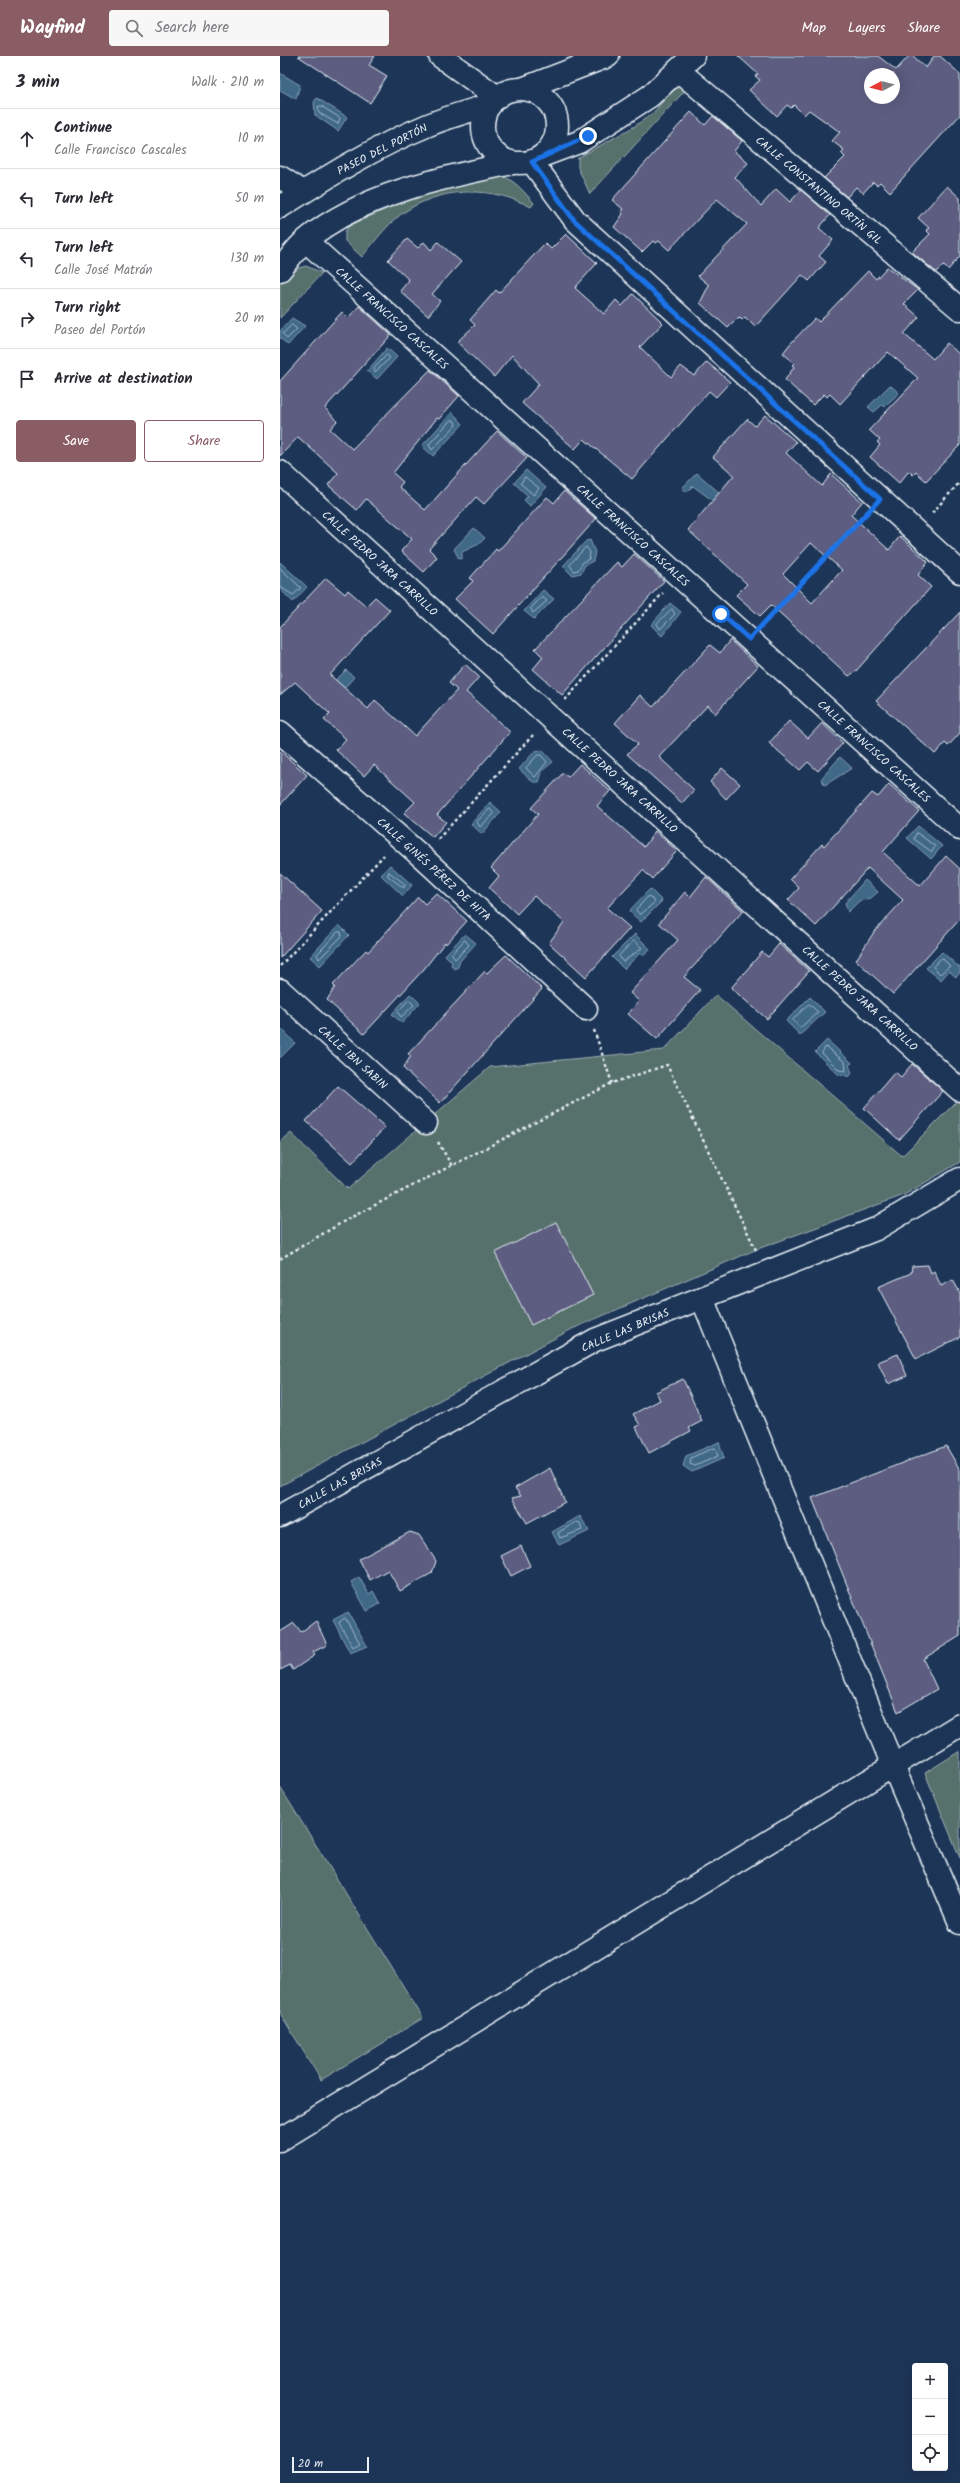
<!DOCTYPE html>
<meta charset="utf-8">
<style>
body{margin:0;font-family:Kalam,sans-serif;background:#f7f7f7;color:#2b2b33}
.controls{position:absolute;right:12px;bottom:12px;display:grid;overflow:hidden;border-radius:4px;box-shadow:0 4px 16px #0002}
.controls button{width:36px;height:36px;display:grid;place-items:center;padding:0;border:0;border-bottom:1px solid #e1e1e2;background:#fff;color:#2b2b33;font:20px sans-serif}
.compass{position:absolute;left:584px;top:12px;width:36px;height:36px;border-radius:50%;background:#fff;box-shadow:0 4px 16px #0002;rotate:263deg}
.scale{position:absolute;left:12px;bottom:10px;width:77px;box-sizing:border-box;padding-left:4px;border:2px solid #e8f1f8;border-top:0;font-size:11px;line-height:14px;white-space:nowrap;color:#e8f1f8;-webkit-text-stroke:3px #1d3557;paint-order:stroke}
.stop{position:absolute;width:12px;height:12px;margin:-9px;border:3px solid #1a73e8;border-radius:50%;background:#fff}
.stop.end{background:#1a73e8;border-color:#fff;box-shadow:0 1px 4px #0008}
.list{margin:0;padding:0;list-style:none}
h2{display:flex;justify-content:space-between;align-items:center;height:52px;margin:0;padding:0 16px;font-size:17px}
h2 small{font-size:13px;font-weight:400;color:#7c7c81}
.list li{display:grid;grid-template-columns:26px 1fr auto;gap:12px;align-items:center;box-sizing:border-box;height:60px;padding:0 16px;border-top:1px solid #e1e1e2}
.list b{display:block;font-size:15px;white-space:nowrap}
.list p{margin:0;font-size:13px;white-space:nowrap;color:#7c7c81}
.list em{font-size:13px;font-style:normal;color:#7c7c81}
.actions{display:flex;gap:8px;padding:12px 16px}
.actions a{flex:1;padding:9px 0;border:1px solid #8a5d65;border-radius:4px;text-align:center;font-size:14px;color:#8a5d65}
.actions .main{background:#8a5d65;color:#fff}
.icon{flex:none;width:22px;height:22px;fill:none;stroke:currentColor;stroke-width:2;stroke-linecap:round;stroke-linejoin:round}
.map{position:relative;flex:none;width:680px;height:2427px;overflow:hidden}
header{display:flex;align-items:center;gap:24px;box-sizing:border-box;height:56px;padding:0 20px;background:#8a5d65;color:#fff}
header strong{font-size:19px}
nav{display:flex;gap:22px;margin-inline-start:auto;font-size:14px}
.search{width:280px;height:36px;background:#f7f7f7;display:flex;align-items:center;gap:10px;box-sizing:border-box;padding:0 14px;border-radius:4px;color:#7c7c81;font-size:15px}
main{display:flex}
aside{flex:1;background:#fff}
.map>svg:first-child{display:block}
</style>
<header>
<strong>Wayfind</strong>
<div class="search"><svg class="icon" aria-label="search" viewBox="0 0 24 24"><circle cx="10" cy="10" r="6"/><path d="M15 15l6 6"/></svg>Search here</div>
<nav><a>Map</a><a>Layers</a><a>Share</a></nav>
</header>
<main>
<aside>
<h2>3 min<small>Walk · 210 m</small></h2>
<ul class="list">
<li><svg class="icon" aria-label="ahead" viewBox="0 0 24 24"><path d="M12 20V5M6 11l6-6 6 6"/></svg><div><b>Continue</b><p>Calle Francisco Cascales</p></div><em>10 m</em></li>
<li><svg class="icon" aria-label="left" viewBox="0 0 24 24"><path d="M17 20v-9H6M10 6l-5 5 5 5"/></svg><div><b>Turn left</b></div><em>50 m</em></li>
<li><svg class="icon" aria-label="left" viewBox="0 0 24 24"><path d="M17 20v-9H6M10 6l-5 5 5 5"/></svg><div><b>Turn left</b><p>Calle José Matrán</p></div><em>130 m</em></li>
<li><svg class="icon" aria-label="right" viewBox="0 0 24 24"><path d="M7 20v-9h11M14 6l5 5-5 5"/></svg><div><b>Turn right</b><p>Paseo del Portón</p></div><em>20 m</em></li>
<li><svg class="icon" aria-label="arrive" viewBox="0 0 24 24"><path d="M6 21V4h12l-3 4 3 4H6"/></svg><div><b>Arrive at destination</b></div></li>
</ul>
<div class="actions"><a class="main">Save</a><a>Share</a></div>
</aside>
<div class="map">
<svg width="680" height="2427" viewBox="0 0 680 2427">
<rect width="100%" height="100%" fill="#1d3557"/>
<filter id="ink" filterUnits="userSpaceOnUse"><feTurbulence type="fractalNoise" baseFrequency=".025" numOctaves="2"/><feDisplacementMap in="SourceGraphic" scale="8" xChannelSelector="R" yChannelSelector="G"/><feConvolveMatrix kernelMatrix="1 2 1 2 8 2 1 2 1" color-interpolation-filters="sRGB"/></filter>
<g filter="url(#ink)">
<g fill="#566f6c" stroke="#9fb0b2">
<path d="M 398,27 L 409,30 L 310,138 L 298,112 L 298,102 L 355,70 L 374,56 Z"/>
<path d="M 222,120 C 235,124 245,137 254,147 L 251,151 C 213,131 167,130 129,153 C 110,164 96,184 82,201 L 65,185 L 65,176 L 69,170 L 128,143 L 159,132 Z"/>
<path d="M 26,210 L 42,217 L 0,262 L 0,228 L 19,212 Z"/>
<path d="M 436,939 L 622,1100 L 680,1042 L 680,1106 L 624,1139 L 475,1194 L 292,1273 L 0,1430 L 0,1086 L 11,1077 L 68,1133 L 210,1011 L 384,994 Z"/>
<path d="M 680,1695 L 680,1802 L 645,1717 Z"/>
<path d="M 0,1731 L 143,1962 L 41,2024 L 0,1957 Z"/>
</g>
<g fill="#3f6887" stroke="#839fb4">
<path d="M 0,17 L 20,29 L 16,43 L 0,34 Z"/>
<path d="M 37,42 L 67,61 L 58,75 L 35,59 L 34,46 Z"/>
<path d="M 12,262 L 25,270 L 8,289 L 0,282 L 0,275 Z"/>
<path d="M 107,292 L 117,301 L 97,323 L 87,315 Z"/>
<path d="M 610,329 L 619,337 L 604,351 L 602,349 L 594,356 L 588,351 Z"/>
<path d="M 172,356 L 183,368 L 153,400 L 142,390 Z"/>
<path d="M 246,414 L 266,432 L 250,450 L 244,444 L 248,440 L 234,427 Z"/>
<path d="M 417,417 L 443,440 L 436,447 L 413,430 L 407,436 L 402,432 Z"/>
<path d="M 194,472 L 205,482 L 199,488 L 182,496 L 182,502 L 179,503 L 174,493 Z"/>
<path d="M 310,484 L 315,496 L 313,505 L 305,509 L 301,517 L 292,519 L 283,510 L 306,485 Z"/>
<path d="M 0,506 L 27,531 L 13,546 L 0,533 Z"/>
<path d="M 263,534 L 274,543 L 254,563 L 244,555 Z"/>
<path d="M 390,547 L 401,556 L 382,580 L 371,569 Z"/>
<path d="M 66,614 L 74,621 L 55,643 L 45,635 Z"/>
<path d="M 262,694 L 273,706 L 263,714 L 259,726 L 253,726 L 239,713 L 255,695 Z"/>
<path d="M 560,701 L 572,712 L 545,729 L 541,723 Z"/>
<path d="M 210,746 L 221,756 L 202,778 L 191,768 Z"/>
<path d="M 638,770 L 662,790 L 651,803 L 627,782 Z"/>
<path d="M 110,809 L 132,829 L 123,840 L 101,819 Z"/>
<path d="M 585,824 L 598,836 L 591,842 L 579,845 L 568,856 L 565,847 Z"/>
<path d="M 370,833 L 382,845 L 361,866 L 349,855 Z"/>
<path d="M 59,869 L 69,879 L 40,910 L 30,901 Z"/>
<path d="M 185,878 L 196,887 L 180,905 L 178,911 L 174,913 L 171,909 L 172,906 L 165,899 Z"/>
<path d="M 355,878 L 370,893 L 363,899 L 360,897 L 344,913 L 332,901 Z"/>
<path d="M 662,896 L 680,912 L 680,917 L 676,921 L 669,915 L 661,924 L 646,912 Z"/>
<path d="M 130,938 L 140,947 L 122,967 L 112,958 Z"/>
<path d="M 530,941 L 545,956 L 520,979 L 506,965 Z"/>
<path d="M 2,973 L 15,987 L 0,1002 L 0,975 Z"/>
<path d="M 547,984 L 572,1007 L 569,1009 L 572,1017 L 569,1021 L 562,1018 L 560,1020 L 535,996 Z"/>
<path d="M 439,1386 L 444,1402 L 412,1416 L 403,1410 L 406,1400 Z"/>
<path d="M 300,1460 L 309,1475 L 279,1489 L 272,1476 Z"/>
<path d="M 79,1521 L 89,1538 L 93,1535 L 100,1548 L 87,1555 L 71,1526 Z"/>
<path d="M 68,1556 L 87,1590 L 70,1597 L 53,1564 Z"/>
</g>
<g fill="none" stroke-linecap="round" stroke-linejoin="round">
<g stroke="#a4bacb" stroke-width="1">
<path d="M 41,50 L 60,62 L 58,68 L 39,57 L 38,51 Z"/>
<path d="M 12,269 L 17,273 L 7,283 L 3,278 Z"/>
<path d="M 107,299 L 110,302 L 95,316 L 94,313 Z"/>
<path d="M 171,364 L 174,364 L 176,369 L 152,394 L 149,389 Z"/>
<path d="M 245,421 L 259,432 L 254,439 L 241,428 Z"/>
<path d="M 306,491 L 310,496 L 309,503 L 303,506 L 298,514 L 294,515 L 290,509 Z"/>
<path d="M 0,512 L 21,532 L 13,539 L 0,531"/>
<path d="M 262,541 L 267,545 L 253,557 L 251,553 Z"/>
<path d="M 392,553 L 395,558 L 380,573 L 377,568 Z"/>
<path d="M 258,699 L 261,699 L 267,706 L 255,721 L 246,712 Z"/>
<path d="M 210,753 L 214,758 L 200,771 L 197,766 Z"/>
<path d="M 637,777 L 655,790 L 652,796 L 634,783 Z"/>
<path d="M 109,816 L 125,828 L 124,832 L 108,820 Z"/>
<path d="M 369,840 L 375,846 L 360,859 L 356,854 Z"/>
<path d="M 58,876 L 61,876 L 62,880 L 39,903 L 37,899 Z"/>
<path d="M 185,884 L 189,889 L 175,903 L 172,898 Z"/>
<path d="M 354,885 L 362,892 L 343,906 L 339,900 Z"/>
<path d="M 662,902 L 670,910 L 660,918 L 653,911 Z"/>
<path d="M 129,944 L 134,949 L 121,961 L 118,956 Z"/>
<path d="M 529,948 L 538,956 L 520,972 L 513,964 Z"/>
<path d="M 546,991 L 565,1006 L 566,1015 L 559,1014 L 542,997 Z"/>
<path d="M 435,1392 L 438,1400 L 415,1410 L 410,1408 L 411,1402 Z"/>
<path d="M 297,1466 L 300,1467 L 302,1474 L 280,1482 L 278,1477 Z"/>
<path d="M 65,1562 L 80,1587 L 73,1591 L 59,1567 Z"/>
</g>
</g>
<g fill="#5b5d80" stroke="#e8f1f8" fill-rule="evenodd">
<path d="M 18,0 L 95,0 L 89,9 L 107,20 L 90,47 Z"/>
<path d="M 458,0 L 598,0 L 616,14 L 629,0 L 633,0 L 646,12 L 654,0 L 660,0 L 680,18 L 680,59 L 610,136 L 600,126 L 597,129 L 593,126 L 583,137 L 576,131 L 567,141 L 544,122 L 565,101 L 561,97 L 564,94 L 552,85 L 560,76 L 529,54 L 524,59 L 514,49 L 511,52 L 507,49 L 497,60 L 469,34 L 480,24 L 475,20 L 478,18 ZM 590,18 L 614,18 L 614,42 L 590,42 Z"/>
<path d="M 411,56 L 425,69 L 433,60 L 462,85 L 454,95 L 468,107 L 455,121 L 481,150 L 496,133 L 510,146 L 521,134 L 550,159 L 539,172 L 553,184 L 539,200 L 546,206 L 529,225 L 522,219 L 475,271 L 465,261 L 462,264 L 459,261 L 448,272 L 420,247 L 429,229 L 418,220 L 467,168 L 437,143 L 389,194 L 379,185 L 376,187 L 373,185 L 362,196 L 334,171 L 343,158 L 341,155 L 343,153 L 332,144 Z"/>
<path d="M 667,130 L 680,142 L 680,200 L 668,214 L 663,209 L 656,216 L 632,196 L 650,178 L 646,174 L 649,172 L 638,162 Z"/>
<path d="M 286,178 L 317,207 L 295,232 L 324,258 L 336,244 L 342,250 L 353,238 L 383,267 L 360,291 L 391,321 L 401,310 L 414,320 L 427,306 L 450,326 L 436,341 L 429,335 L 352,423 L 304,383 L 295,393 L 244,349 L 242,347 L 259,328 L 232,299 L 214,321 L 177,286 L 195,269 L 190,264 L 216,234 L 219,237 L 265,187 L 271,193 Z"/>
<path d="M 127,183 L 138,192 L 144,186 L 151,194 L 158,186 L 181,206 L 152,238 L 160,245 L 148,260 L 120,235 L 129,224 L 108,204 Z"/>
<path d="M 607,211 L 638,234 L 624,248 L 639,261 L 624,278 L 653,303 L 667,287 L 680,299 L 680,389 L 646,425 L 636,416 L 633,419 L 629,415 L 619,427 L 590,401 L 600,389 L 597,386 L 600,384 L 589,374 L 638,322 L 608,296 L 560,348 L 550,338 L 547,341 L 544,338 L 533,349 L 505,324 L 514,311 L 512,309 L 514,307 L 503,297 L 510,288 L 535,262 L 539,266 L 588,215 L 596,223 Z"/>
<path d="M 79,250 L 111,279 L 45,352 L 57,365 L 50,373 L 72,393 L 150,314 L 179,340 L 159,363 L 157,362 L 113,417 L 123,426 L 119,431 L 145,454 L 217,375 L 247,402 L 204,448 L 196,441 L 149,493 L 157,501 L 144,516 L 121,495 L 132,483 L 86,443 L 77,454 L 48,429 L 58,417 L 18,381 L 0,400 L 0,325 L 62,256 L 68,262 Z"/>
<path d="M 485,359 L 516,386 L 506,397 L 542,430 L 551,418 L 582,446 L 571,459 L 609,494 L 620,480 L 648,506 L 638,519 L 651,531 L 576,615 L 569,620 L 491,549 L 480,560 L 456,539 L 467,528 L 408,474 L 454,419 L 433,401 L 467,363 L 475,370 ZM 531,487 L 562,514 L 532,547 L 503,518 Z"/>
<path d="M 284,435 L 316,463 L 213,578 L 175,543 L 193,525 L 190,522 L 216,493 L 218,495 L 267,441 L 274,447 Z"/>
<path d="M 354,498 L 384,525 L 282,639 L 253,613 L 263,601 L 255,593 L 337,506 L 342,511 Z"/>
<path d="M 46,522 L 65,538 L 68,534 L 86,550 L 95,541 L 110,554 L 50,619 L 88,653 L 95,644 L 135,680 L 177,634 L 169,627 L 185,608 L 199,621 L 186,636 L 230,676 L 157,759 L 166,766 L 153,781 L 124,757 L 135,746 L 94,709 L 84,720 L 56,694 L 66,683 L 44,664 L 50,658 L 15,626 L 0,639 L 0,571 Z"/>
<path d="M 680,556 L 680,677 L 668,690 L 665,687 L 655,698 L 596,645 Z"/>
<path d="M 450,584 L 478,610 L 435,658 L 428,649 L 379,701 L 414,734 L 402,747 L 347,698 L 358,688 L 335,667 L 360,639 L 373,651 L 430,589 L 440,597 Z"/>
<path d="M 509,665 L 528,682 L 542,667 L 563,687 L 538,715 L 528,706 L 520,714 L 489,687 Z"/>
<path d="M 0,695 L 27,719 L 0,749 Z"/>
<path d="M 300,708 L 330,735 L 317,750 L 364,791 L 375,775 L 397,795 L 372,823 L 363,814 L 327,852 L 350,872 L 306,921 L 269,887 L 284,866 L 254,840 L 237,858 L 209,832 L 219,820 L 211,812 L 258,758 L 251,752 L 283,717 L 288,721 Z"/>
<path d="M 442,712 L 460,728 L 446,743 L 430,726 Z"/>
<path d="M 609,728 L 639,755 L 603,796 L 640,830 L 666,800 L 680,813 L 680,863 L 613,938 L 576,904 L 594,876 L 623,844 L 588,812 L 536,870 L 508,844 L 519,832 L 510,823 L 542,788 L 544,790 L 592,737 L 598,741 Z"/>
<path d="M 0,817 L 42,855 L 0,902 Z"/>
<path d="M 426,821 L 463,855 L 404,921 L 420,934 L 377,983 L 348,958 L 359,945 L 350,937 L 398,884 L 379,867 L 405,836 L 410,841 Z"/>
<path d="M 156,837 L 187,865 L 166,888 L 165,886 L 144,913 L 84,978 L 47,944 L 55,931 L 53,929 L 86,894 L 88,896 L 138,841 L 145,848 Z"/>
<path d="M 499,888 L 529,915 L 487,963 L 451,932 L 482,896 L 488,901 Z"/>
<path d="M 226,899 L 262,933 L 160,1047 L 123,1012 L 131,1000 L 128,998 L 205,915 L 207,917 Z"/>
<path d="M 632,1008 L 663,1035 L 619,1084 L 584,1052 L 615,1016 L 621,1021 Z"/>
<path d="M 58,1030 L 105,1071 L 72,1107 L 26,1065 Z"/>
<path d="M 276,1166 L 313,1239 L 251,1269 L 215,1197 Z"/>
<path d="M 648,1209 L 651,1217 L 654,1215 L 661,1230 L 673,1224 L 680,1237 L 680,1281 L 636,1303 L 598,1231 L 631,1217 L 632,1210 Z"/>
<path d="M 618,1298 L 627,1320 L 608,1328 L 598,1306 Z"/>
<path d="M 403,1323 L 422,1365 L 409,1372 L 411,1375 L 369,1397 L 356,1371 L 360,1369 L 353,1358 L 380,1344 L 376,1336 Z"/>
<path d="M 666,1390 L 680,1414 L 680,1580 L 643,1603 L 657,1633 L 618,1656 L 532,1442 Z"/>
<path d="M 270,1412 L 285,1446 L 247,1467 L 232,1442 L 241,1440 L 235,1432 Z"/>
<path d="M 130,1476 L 139,1479 L 156,1505 L 152,1517 L 120,1535 L 108,1514 L 90,1524 L 79,1503 Z"/>
<path d="M 241,1490 L 250,1510 L 231,1520 L 221,1500 Z"/>
<path d="M 36,1565 L 47,1589 L 33,1596 L 35,1599 L 13,1614 L 10,1609 L 0,1614 L 0,1576 L 14,1567 L 21,1576 Z"/>
</g>
<g fill="none" stroke-linecap="round" stroke-linejoin="round">
<g stroke="#e8f1f8" stroke-width="25">
<g id="minor">
<path d="M 160,0 L 217,41"/>
<path d="M 398,14 L 680,253"/>
<circle cx="240" cy="70" r="37"/>
<path d="M 242,33 L 328,0"/>
<path d="M 264,99 L 299,86 L 370,40 L 413,0"/>
<path d="M 252,106 L 295,164 L 680,516"/>
<path d="M 0,121 L 23,136"/>
<path d="M 0,151 C 47,121 95,91 146,70 C 167,61 189,55 210,49"/>
<path d="M 26,185 L 680,773"/>
<path d="M 0,214 C 8,205 16,192 26,184 C 82,138 163,121 233,107"/>
<path d="M 0,416 L 680,1034"/>
<path d="M 0,676 L 142,801 L 306,953"/>
<path d="M 0,934 L 146,1067"/>
<path d="M 422,1242 L 613,1710 L 680,1867"/>
<path d="M 0,1460 L 315,1284 L 596,1173 L 680,1123"/>
<path d="M 0,2084 L 680,1669"/>
</g>
</g>
<g stroke="#e8f1f8" stroke-width="2.5" stroke-dasharray="3 3" stroke-linecap="butt">
<path d="M 652,457 L 680,426"/>
<path d="M 486,565 L 583,461"/>
<path d="M 285,644 L 383,537"/>
<path d="M 158,783 L 253,679"/>
<path d="M 0,910 L 104,799"/>
<path d="M 314,974 L 332,1027"/>
<path d="M 158,1086 L 172,1110"/>
<path d="M 0,1203 L 68,1163 L 332,1027 L 387,1009 L 476,1194"/>
</g>
<use href="#minor" stroke="#1d3557" stroke-width="22"/>
</g>
</g>
<g fill="none" stroke-linecap="round" stroke-linejoin="round" filter="url(#ink)">
<path stroke="#1a73e8" stroke-width="5" d="M 308,80 L 252,106 L 294,164 L 600,443 L 469,583 L 441,558"/>
</g>
<g text-anchor="middle" stroke-width="3" stroke-linejoin="round" paint-order="stroke">
<g font-size="11" fill="#e8f1f8" stroke="#1d3557">
<text transform="translate(102 93) rotate(-27)" y="4">PASEO DEL PORTÓN</text>
<text transform="translate(539 134) rotate(40)" y="4">CALLE CONSTANTINO ORTÍN GIL</text>
<text transform="translate(112 262) rotate(42)" y="4">CALLE FRANCISCO CASCALES</text>
<text transform="translate(353 479) rotate(42)" y="4">CALLE FRANCISCO CASCALES</text>
<text transform="translate(100 507) rotate(42)" y="4">CALLE PEDRO JARA CARRILLO</text>
<text transform="translate(594 695) rotate(42)" y="4">CALLE FRANCISCO CASCALES</text>
<text transform="translate(340 724) rotate(42)" y="4">CALLE PEDRO JARA CARRILLO</text>
<text transform="translate(154 813) rotate(42)" y="4">CALLE GINÉS PÉREZ DE HITA</text>
<text transform="translate(580 942) rotate(42)" y="4">CALLE PEDRO JARA CARRILLO</text>
<text transform="translate(73 1001) rotate(42)" y="4">CALLE IBN SABIN</text>
<text transform="translate(345 1274) rotate(-23)" y="4">CALLE LAS BRISAS</text>
<text transform="translate(60 1427) rotate(-29)" y="4">CALLE LAS BRISAS</text>
</g>
</g>
</svg>
<div class="controls">
<button>+</button>
<button>−</button>
<button><svg class="icon" aria-label="locate" viewBox="0 0 24 24"><circle cx="12" cy="12" r="6"/><path d="M12 2v4M12 18v4M2 12h4M18 12h4"/></svg></button>
</div>
<svg class="compass" viewBox="-18 -18 36 36"><path d="M0-13l5 13h-10z" fill="#e53935"/><path d="M0 13l5-13h-10z" fill="#7c7c81"/></svg>
<div class="scale">20 m</div>
<div class="stop" style="left:441px;top:558px"></div>
<div class="stop end" style="left:308px;top:80px"></div>
</div>
</main>
